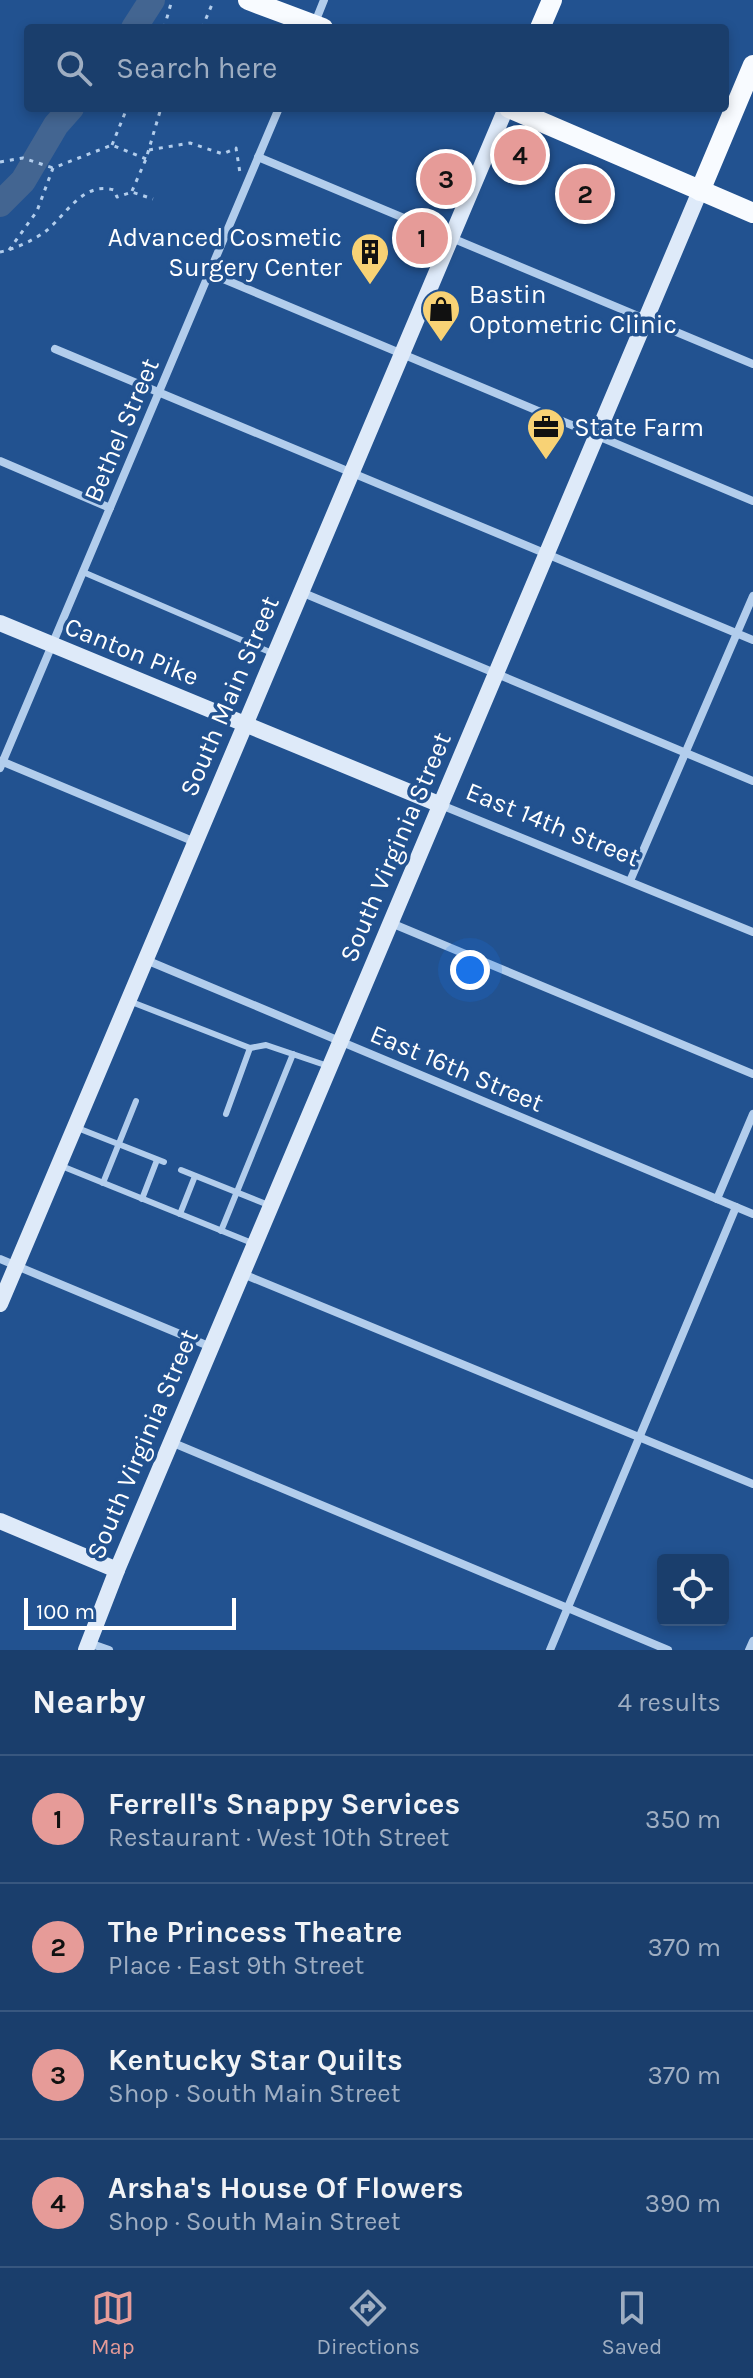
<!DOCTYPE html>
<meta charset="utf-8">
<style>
body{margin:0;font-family:Karla,sans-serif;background:#274974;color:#f1f3f6}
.controls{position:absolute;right:24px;bottom:24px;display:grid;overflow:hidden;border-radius:8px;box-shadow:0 4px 12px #0003}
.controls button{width:72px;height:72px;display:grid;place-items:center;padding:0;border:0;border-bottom:2px solid #38577f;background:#1a3e6c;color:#f1f3f6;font:40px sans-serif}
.scale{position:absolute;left:24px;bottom:20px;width:212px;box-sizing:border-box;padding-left:8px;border:4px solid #fff;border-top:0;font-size:22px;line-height:28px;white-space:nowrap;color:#fff;-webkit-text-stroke:6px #225290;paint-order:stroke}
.you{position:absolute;left:470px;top:970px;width:28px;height:28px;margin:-20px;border:6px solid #fff;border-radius:50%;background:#1a73e8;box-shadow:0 0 0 12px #1a73e833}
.badge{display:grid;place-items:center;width:52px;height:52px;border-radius:50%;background:#e69b98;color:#111;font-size:26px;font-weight:700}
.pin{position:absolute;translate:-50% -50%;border:4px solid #fff;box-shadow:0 2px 8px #0006}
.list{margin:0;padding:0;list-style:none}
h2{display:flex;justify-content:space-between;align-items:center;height:104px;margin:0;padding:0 32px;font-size:34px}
h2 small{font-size:26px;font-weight:400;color:#9faec2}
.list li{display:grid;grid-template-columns:52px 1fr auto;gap:24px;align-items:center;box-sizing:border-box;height:128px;padding:0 32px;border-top:2px solid #38577f}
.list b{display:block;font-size:30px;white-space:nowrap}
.list p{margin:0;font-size:26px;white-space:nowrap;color:#9faec2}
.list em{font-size:26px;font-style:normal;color:#9faec2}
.icon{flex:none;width:44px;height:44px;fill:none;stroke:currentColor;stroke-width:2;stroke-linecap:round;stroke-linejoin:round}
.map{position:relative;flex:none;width:753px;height:1650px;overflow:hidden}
.search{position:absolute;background:#1a3e6c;box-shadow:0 4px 12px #0003;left:24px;right:24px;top:24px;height:88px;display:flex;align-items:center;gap:20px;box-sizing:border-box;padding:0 28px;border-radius:8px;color:#9faec2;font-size:30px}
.sheet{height:616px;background:#1a3e6c}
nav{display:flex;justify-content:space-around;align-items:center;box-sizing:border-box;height:112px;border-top:2px solid #38577f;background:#1a3e6c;font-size:22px;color:#9faec2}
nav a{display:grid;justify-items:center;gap:4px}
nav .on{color:#e69b98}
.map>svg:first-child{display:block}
</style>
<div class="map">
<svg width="753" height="1650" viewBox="0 0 753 1650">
<rect width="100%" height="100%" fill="#225290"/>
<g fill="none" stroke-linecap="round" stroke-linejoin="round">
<g stroke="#436591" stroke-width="26">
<path d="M 134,28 L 152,0"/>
<path d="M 0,204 L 23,181 L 56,125 L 71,108"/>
</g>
<g stroke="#b2cdec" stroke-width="3" stroke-dasharray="4 6" stroke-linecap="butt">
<path d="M 164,28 L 172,0"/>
<path d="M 202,28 L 213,2"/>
<path d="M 112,145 L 127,108"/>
<path d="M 149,150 L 190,143 L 223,154 L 236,148 L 240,173"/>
<path d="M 0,162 L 23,158 L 53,168"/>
<path d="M 132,191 L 146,159 L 161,108"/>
<path d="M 9,250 L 37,211 L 53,168 L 112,145 L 146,159"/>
<path d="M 0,252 C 15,249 34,240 46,231 C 66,215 83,181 114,190 L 117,197 L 132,192 L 153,199"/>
</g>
<g stroke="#b2cdec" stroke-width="6">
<path d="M 83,572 L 272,653"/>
<path d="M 129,1001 L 250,1048 L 266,1045 L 328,1066"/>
<path d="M 226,1114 L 250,1048"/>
<path d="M 75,1127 L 164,1162"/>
<path d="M 59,1165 L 252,1243"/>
<path d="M 181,1170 L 271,1206"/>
<path d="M 103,1183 L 136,1101"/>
<path d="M 142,1199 L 157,1160"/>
<path d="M 180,1214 L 195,1176"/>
<path d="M 221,1231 L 293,1054"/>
</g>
<g stroke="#b2cdec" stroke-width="8">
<path d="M 314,25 L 324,0"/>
<path d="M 258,157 L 753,364"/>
<path d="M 209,273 L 753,501"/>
<path d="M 55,349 L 753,640"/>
<path d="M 0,461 L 110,508"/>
<path d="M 301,592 L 753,781"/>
<path d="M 1,761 L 195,842"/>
<path d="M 0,768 L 279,108"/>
<path d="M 441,805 L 753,932"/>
<path d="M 630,881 L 753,596"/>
<path d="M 391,923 L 753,1074"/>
<path d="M 146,960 L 753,1214"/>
<path d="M 717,1199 L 753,1114"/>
<path d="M 0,1259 L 211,1347"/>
<path d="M 243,1274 L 753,1484"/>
<path d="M 171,1442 L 668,1650"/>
<path d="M 89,1643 L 109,1650"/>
<path d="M 550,1650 L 736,1207"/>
<path d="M 749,1650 L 753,1641"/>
</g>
<g stroke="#deeaf9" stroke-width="16">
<path d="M 0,623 L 441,805"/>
<path d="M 0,1304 L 506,108"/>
<path d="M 0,1521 L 117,1570"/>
<path d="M 86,1650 L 117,1570 L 700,191"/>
</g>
<g stroke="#f8fbff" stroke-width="20">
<path d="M 248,0 L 323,28"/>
<path d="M 540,28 L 552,0"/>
<path d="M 509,108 L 753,213"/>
<path d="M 700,191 L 753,65"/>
</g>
</g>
<defs>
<g id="building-pin" transform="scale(2)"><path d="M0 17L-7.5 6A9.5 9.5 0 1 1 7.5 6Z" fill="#f8d275" stroke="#225290"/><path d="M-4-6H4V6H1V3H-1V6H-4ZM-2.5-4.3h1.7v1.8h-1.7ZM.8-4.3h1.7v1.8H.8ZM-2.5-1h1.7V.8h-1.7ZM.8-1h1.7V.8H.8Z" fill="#111"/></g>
<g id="shop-pin" transform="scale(2)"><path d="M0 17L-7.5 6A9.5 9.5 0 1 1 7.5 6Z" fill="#f8d275" stroke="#225290"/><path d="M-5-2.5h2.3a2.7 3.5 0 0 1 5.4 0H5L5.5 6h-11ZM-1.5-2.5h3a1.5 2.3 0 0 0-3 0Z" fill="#111"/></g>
<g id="office-pin" transform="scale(2)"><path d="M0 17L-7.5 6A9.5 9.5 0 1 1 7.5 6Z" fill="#f8d275" stroke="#225290"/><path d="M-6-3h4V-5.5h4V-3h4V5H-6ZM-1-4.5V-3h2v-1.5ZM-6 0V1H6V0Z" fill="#111"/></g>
</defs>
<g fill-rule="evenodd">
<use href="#building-pin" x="370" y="252"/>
<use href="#shop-pin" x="441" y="309"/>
<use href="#office-pin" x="546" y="427"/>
</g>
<g text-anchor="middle" stroke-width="7" stroke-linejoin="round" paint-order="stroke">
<g font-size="26" fill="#fff" stroke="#225290" text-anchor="start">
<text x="342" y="246" text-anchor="end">Advanced Cosmetic<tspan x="342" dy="30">Surgery Center</tspan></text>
<text x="469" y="303">Bastin<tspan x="469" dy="30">Optometric Clinic</tspan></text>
<text x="574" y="436">State Farm</text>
</g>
<g font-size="26" fill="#fff" stroke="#225290">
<text transform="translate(121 430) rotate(-67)" y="9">Bethel Street</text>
<text transform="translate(132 651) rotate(22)" y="9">Canton Pike</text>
<text transform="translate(229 696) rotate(-67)" y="9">South Main Street</text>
<text transform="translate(553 824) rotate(22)" y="9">East 14th Street</text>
<text transform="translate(395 847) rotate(-67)" y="9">South Virginia Street</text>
<text transform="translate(457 1068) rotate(23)" y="9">East 16th Street</text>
<text transform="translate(142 1444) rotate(-67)" y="9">South Virginia Street</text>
</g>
</g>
</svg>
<div class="controls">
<button><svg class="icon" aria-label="locate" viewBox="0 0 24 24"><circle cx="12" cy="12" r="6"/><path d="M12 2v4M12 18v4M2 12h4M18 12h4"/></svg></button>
</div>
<div class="scale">100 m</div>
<div class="you"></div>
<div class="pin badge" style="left:422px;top:238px">1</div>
<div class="pin badge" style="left:585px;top:194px">2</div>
<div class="pin badge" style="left:446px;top:179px">3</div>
<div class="pin badge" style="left:520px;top:155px">4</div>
<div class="search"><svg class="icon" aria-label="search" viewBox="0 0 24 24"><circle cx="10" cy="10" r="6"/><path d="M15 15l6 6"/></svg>Search here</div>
</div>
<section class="sheet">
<h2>Nearby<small>4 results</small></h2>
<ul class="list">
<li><span class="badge">1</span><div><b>Ferrell's Snappy Services</b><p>Restaurant · West 10th Street</p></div><em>350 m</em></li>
<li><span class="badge">2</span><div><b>The Princess Theatre</b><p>Place · East 9th Street</p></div><em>370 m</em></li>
<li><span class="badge">3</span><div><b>Kentucky Star Quilts</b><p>Shop · South Main Street</p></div><em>370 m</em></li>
<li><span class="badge">4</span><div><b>Arsha's House Of Flowers</b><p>Shop · South Main Street</p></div><em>390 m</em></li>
</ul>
</section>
<nav>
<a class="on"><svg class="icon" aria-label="map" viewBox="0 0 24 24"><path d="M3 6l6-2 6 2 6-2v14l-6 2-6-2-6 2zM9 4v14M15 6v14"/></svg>Map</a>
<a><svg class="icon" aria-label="directions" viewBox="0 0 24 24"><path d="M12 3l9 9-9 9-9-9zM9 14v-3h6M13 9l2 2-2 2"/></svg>Directions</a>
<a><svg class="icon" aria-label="saved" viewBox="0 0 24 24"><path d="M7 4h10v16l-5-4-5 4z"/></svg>Saved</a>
</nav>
